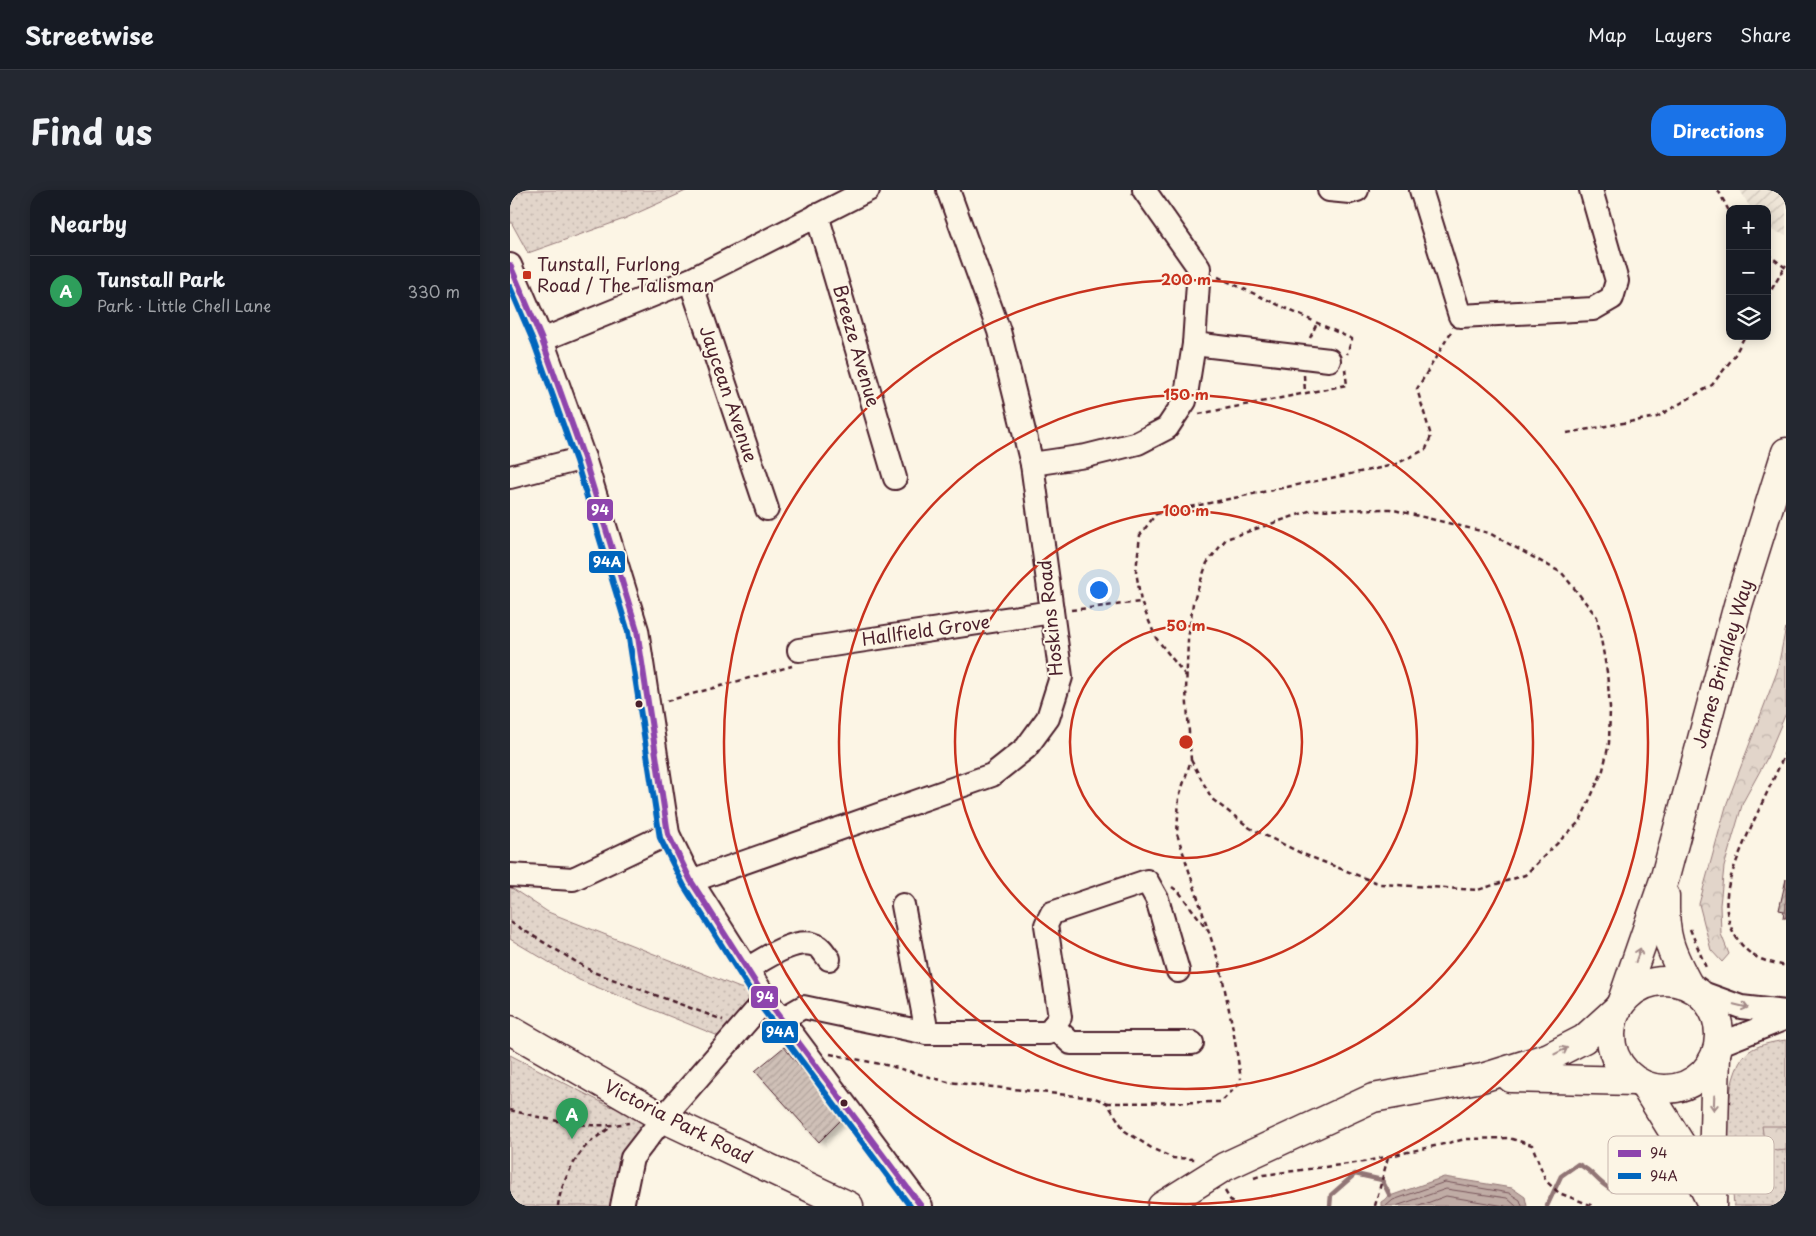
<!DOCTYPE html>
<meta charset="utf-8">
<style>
body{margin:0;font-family:"Playpen Sans",sans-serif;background:#242831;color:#f1f3f6}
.controls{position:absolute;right:15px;top:15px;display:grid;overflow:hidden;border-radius:10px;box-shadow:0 2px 12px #0003}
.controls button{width:45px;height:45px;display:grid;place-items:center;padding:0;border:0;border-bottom:1px solid #363941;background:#171b24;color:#f1f3f6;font:25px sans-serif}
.you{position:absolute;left:588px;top:399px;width:18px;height:18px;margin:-12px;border:4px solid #fff;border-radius:50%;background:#1a73e8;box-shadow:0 0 0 8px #1a73e833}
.badge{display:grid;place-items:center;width:32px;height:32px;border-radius:50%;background:#1a73e8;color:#fff;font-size:16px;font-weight:700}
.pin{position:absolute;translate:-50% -41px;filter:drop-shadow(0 1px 2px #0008)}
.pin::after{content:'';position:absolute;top:26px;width:18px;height:15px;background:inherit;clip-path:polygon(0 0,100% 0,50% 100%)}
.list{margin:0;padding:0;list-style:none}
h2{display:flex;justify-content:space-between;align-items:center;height:65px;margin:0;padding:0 20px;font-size:21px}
h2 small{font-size:16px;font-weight:400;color:#9ea1a6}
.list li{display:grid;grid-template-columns:32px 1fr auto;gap:15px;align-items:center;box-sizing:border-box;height:70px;padding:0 20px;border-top:1px solid #363941}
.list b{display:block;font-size:19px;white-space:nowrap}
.list p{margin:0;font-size:16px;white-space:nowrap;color:#9ea1a6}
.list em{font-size:16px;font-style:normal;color:#9ea1a6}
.icon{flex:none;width:28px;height:28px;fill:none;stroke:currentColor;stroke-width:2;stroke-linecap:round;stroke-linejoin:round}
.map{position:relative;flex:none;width:1276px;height:1016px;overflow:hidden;border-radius:20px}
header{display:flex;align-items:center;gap:30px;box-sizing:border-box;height:70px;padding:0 25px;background:#171b24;border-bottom:1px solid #363941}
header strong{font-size:24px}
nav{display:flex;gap:28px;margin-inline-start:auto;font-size:18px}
.intro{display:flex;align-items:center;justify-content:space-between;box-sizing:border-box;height:120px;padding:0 30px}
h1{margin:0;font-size:35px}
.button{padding:12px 22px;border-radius:20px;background:#1a73e8;color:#fff;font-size:18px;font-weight:700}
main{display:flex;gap:30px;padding:0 30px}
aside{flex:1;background:#171b24;border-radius:20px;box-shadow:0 2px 12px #0003}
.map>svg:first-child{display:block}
</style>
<header>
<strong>Streetwise</strong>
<nav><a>Map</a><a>Layers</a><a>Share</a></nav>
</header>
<div class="intro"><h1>Find us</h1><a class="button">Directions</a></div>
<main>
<aside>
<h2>Nearby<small></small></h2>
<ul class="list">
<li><span class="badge" style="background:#2e9e5b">A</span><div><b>Tunstall Park</b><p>Park · Little Chell Lane</p></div><em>330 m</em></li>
</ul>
</aside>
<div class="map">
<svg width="1276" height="1016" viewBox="0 0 1276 1016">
<defs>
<pattern id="industrial-furrows" width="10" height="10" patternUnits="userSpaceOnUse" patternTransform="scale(1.25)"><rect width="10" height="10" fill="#eee5d7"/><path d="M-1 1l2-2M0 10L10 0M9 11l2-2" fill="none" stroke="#cec4b9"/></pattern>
<pattern id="green-dots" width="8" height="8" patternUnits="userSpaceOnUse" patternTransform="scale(1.25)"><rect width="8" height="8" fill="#e2d5ca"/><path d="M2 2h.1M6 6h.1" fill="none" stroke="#c3b6ae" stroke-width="1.8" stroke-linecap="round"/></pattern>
<pattern id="forest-crowns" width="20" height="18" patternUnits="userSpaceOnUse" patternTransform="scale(1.25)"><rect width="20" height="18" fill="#e2d5ca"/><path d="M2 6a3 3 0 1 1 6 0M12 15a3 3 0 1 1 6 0" fill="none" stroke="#c3b6ae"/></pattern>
<pattern id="building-hatch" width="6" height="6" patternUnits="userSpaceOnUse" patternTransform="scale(1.25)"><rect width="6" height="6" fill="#cfc0b7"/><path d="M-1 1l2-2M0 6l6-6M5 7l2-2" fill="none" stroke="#b3a59e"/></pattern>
<filter id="shadow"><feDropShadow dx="5.5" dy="3" stdDeviation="2.5" flood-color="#0004"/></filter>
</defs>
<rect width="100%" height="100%" fill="#fcf5e5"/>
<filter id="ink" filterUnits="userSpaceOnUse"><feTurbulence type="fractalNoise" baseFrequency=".02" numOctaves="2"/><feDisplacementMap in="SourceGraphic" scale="10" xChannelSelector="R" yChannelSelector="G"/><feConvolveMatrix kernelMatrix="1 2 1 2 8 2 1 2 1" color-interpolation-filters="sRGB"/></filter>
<g filter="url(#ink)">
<path fill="url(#industrial-furrows)" d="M 1230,0 L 1276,0 L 1276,45 L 1257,39 L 1259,27 L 1257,26 L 1257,19 L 1241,19 Z"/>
<g fill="url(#green-dots)" stroke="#967a7a">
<path d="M 15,0 L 178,0 L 114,29 L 18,63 L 0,30 L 0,7 Z"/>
<path d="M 0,697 L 38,722 L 230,798 L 251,801 L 221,851 L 69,790 L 0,749 Z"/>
<path d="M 1276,850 L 1276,1016 L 1224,1016 C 1221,975 1208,900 1234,866 C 1243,855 1263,852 1276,850 Z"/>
<path d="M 0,865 L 97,915 L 136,927 L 135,935 L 103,1016 L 0,1016 Z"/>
</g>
<g fill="url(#forest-crowns)" stroke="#967a7a">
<path d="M 1276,437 L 1276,523 L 1256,570 L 1233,612 L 1214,677 L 1210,715 L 1211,744 L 1219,764 L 1212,772 L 1201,760 L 1189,714 L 1217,613 L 1267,482 Z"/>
<path d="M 1252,936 L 1276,936 L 1276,960 L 1267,961 L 1255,958 Z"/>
</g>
<path fill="#c0aca5" stroke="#917474" d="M 934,987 L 1002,998 L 1015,1007 L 1017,1016 L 871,1016 L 871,1012 L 880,1006 Z"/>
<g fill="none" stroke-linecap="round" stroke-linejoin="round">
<g stroke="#79575c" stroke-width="1">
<path d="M 876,1016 L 883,1010 L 935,992 L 999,1003 L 1010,1010 L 1012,1016"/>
<path d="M 886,1016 L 936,999 L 997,1008 L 1006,1016"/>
<path d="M 909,1016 L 936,1006 L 995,1016"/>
</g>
<g stroke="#917474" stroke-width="4.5">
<path d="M 820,1016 L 821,1005 L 845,984 L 872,990 L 880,1006"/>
<path d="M 1037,1016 L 1051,986 L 1068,974 C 1085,982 1085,991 1102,1000 L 1118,991 L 1123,970 L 1132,961 L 1154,970"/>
</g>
</g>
<g fill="url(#building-hatch)" stroke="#4a1f2b" filter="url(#shadow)">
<path d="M 1276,689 L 1276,728 L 1273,728 L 1274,721 L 1269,720 Z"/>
<path d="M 274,857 L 332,929 L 309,952 L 245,881 Z"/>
</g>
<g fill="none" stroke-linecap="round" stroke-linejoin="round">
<g stroke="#4a1f2b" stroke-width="26">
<g id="minor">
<path d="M 819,0 L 840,2 L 847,0"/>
<path d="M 911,0 L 950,126 L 1083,119 L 1102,108 L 1107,91 L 1081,0"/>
<path d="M 307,25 L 385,288"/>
<path d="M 0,75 L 32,150 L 74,268 L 127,440 L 158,644 L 181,691 L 256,809 L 411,1016"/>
<path d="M 180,90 L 257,319"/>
<path d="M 32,150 L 180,90 L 358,0"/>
<path d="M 684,154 L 819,170"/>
<path d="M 522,274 L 576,266 L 628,253 L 657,238 L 675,211 L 684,154 L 689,78 L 634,0"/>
<path d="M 0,287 L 74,268"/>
<path d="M 289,460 L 542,422"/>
<path d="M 0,685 L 63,689 L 158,644"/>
<path d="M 181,691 L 482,585 L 516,558 L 538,528 L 551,487 L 522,274 L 489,141 L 438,0"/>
<path d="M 237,779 C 254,769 289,744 309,757 C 313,760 316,766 319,769"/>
<path d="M 1187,801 L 1231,817 L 1276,822"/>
<path d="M 272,829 L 293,817 L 417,843 L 393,715"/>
<path d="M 543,836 L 561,853 L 682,853"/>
<path d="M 417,843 L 538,843 L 550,827 L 536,735 L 542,723 L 637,691 L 647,709 L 668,781"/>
<path d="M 1208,855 L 1276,828"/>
<path d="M 112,1016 L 122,968 L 153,928 L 256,809"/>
</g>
</g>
<g stroke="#4a1f2b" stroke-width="31">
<g id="major">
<path d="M 1155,706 C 1154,747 1160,761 1179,796"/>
<circle cx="1155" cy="845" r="54"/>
<path d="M 1112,811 L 1155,687 L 1228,415 L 1276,262"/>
<path d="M 0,840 L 153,928 L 339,1016"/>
<path d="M 1001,888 L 1125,891"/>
<path d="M 1134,895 L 1177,964 L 1200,1010"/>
<path d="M 652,1016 L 714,977 L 863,908 L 972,888 L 1039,867 L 1074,849 L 1107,819"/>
<path d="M 1202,1016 L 1206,864"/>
</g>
</g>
<g stroke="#4a1f2b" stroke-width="2.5" stroke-dasharray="5 4" stroke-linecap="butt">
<path d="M 1208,0 L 1220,23"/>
<path d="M 1257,64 L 1276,78"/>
<path d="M 708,87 L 842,149 L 837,164"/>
<path d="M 1257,107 L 1276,75"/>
<path d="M 800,148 L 807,133"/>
<path d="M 794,185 L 795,203"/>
<path d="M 689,224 L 837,195 L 835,179"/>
<path d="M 1057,243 L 1147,227 L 1202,195 L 1223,168 L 1235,146"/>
<path d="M 561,420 L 631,412"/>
<path d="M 676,486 L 646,448 L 631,412 L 626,381 L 630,345 L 646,324 L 884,275 L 916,259 L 921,246 L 907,199 L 941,142"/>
<path d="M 157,511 L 282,476"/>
<path d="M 1276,561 C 1261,596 1243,630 1229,665 C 1224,678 1218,692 1217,705 C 1214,727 1223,749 1240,763 C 1250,771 1264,773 1276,776"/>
<path d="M 681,570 L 702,609 L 740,638 L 793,664 L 870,694 L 968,700 L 1015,685 L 1070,631 L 1093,580 L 1099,553 L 1100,518 L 1097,482 L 1087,427 L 1052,383 L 979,343 L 880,319 L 802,320 L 716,349 L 697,373 L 683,413 L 678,450 L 676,501 L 681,570 L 669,607 L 667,644 L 710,776 L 723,839 L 731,889"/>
<path d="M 662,697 L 669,702 L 697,739"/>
<path d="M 0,732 L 83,782 L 213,830"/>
<path d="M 1180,739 L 1197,780"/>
<path d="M 320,864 L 380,876 L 438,892 L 585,908 L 597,913 L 615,941 L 643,959 L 663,968 L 687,969"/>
<path d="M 597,913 L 711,912 L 731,892"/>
<path d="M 0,920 C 40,930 78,940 119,933"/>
<path d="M 744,988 L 753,985 L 853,972 L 956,949 L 999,948 L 1022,955 L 1036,991 L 1049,1003 L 1083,1016"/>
<path d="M 715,1001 L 724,1016"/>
<path d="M 48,1016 C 50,996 63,971 76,956 C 83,949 93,943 101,937"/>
<path d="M 865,1016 L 878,967"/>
</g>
<use href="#minor" stroke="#fcf5e5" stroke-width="22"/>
<use href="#major" stroke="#fcf5e5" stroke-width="28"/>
<g stroke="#fcf5e5" stroke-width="10">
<path id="bus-1" d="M 0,75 L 32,150 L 74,268 L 127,440 L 158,644 L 181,691 L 256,809 L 411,1016"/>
</g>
<g stroke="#fcf5e5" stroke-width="10">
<path id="bus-2" d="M 0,97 L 24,153 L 66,271 L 118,442 L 150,648 L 174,696 L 249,814 L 400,1016"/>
</g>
<use href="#bus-1" stroke="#8e44ad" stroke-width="6"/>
<use href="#bus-2" stroke="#0065bd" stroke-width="6"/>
</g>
<defs><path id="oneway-shaft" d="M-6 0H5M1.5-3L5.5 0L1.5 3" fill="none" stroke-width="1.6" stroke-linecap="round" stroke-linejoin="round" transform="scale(1.25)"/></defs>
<g stroke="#a38a88">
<use href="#oneway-shaft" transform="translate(1128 765) rotate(-71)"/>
<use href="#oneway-shaft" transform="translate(1231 816) rotate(13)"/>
<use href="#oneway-shaft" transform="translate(1051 861) rotate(-27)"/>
<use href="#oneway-shaft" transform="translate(1204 913) rotate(92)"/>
</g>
</g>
<g fill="none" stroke="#c8321e" stroke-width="2.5">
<circle cx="676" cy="552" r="116"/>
<circle cx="676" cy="552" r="231"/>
<circle cx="676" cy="552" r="347"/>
<circle cx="676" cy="552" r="462"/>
</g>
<rect fill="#c8321e" stroke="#fcf5e5" stroke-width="2" x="12" y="80" width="10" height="10" rx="2.5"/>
<g fill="#4a1f2b" stroke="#fcf5e5" stroke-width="2">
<circle cx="129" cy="514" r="4.5"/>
<circle cx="334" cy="913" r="4.5"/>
</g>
<g text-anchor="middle" stroke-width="4" stroke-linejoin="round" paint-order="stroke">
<g font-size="18" fill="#4a1f2b" stroke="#fcf5e5" text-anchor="start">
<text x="27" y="81">Tunstall, Furlong<tspan x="27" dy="21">Road / The Talisman</tspan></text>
</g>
<g font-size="18" fill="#4a1f2b" stroke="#fcf5e5">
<text transform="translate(346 156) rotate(74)" y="6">Breeze Avenue</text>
<text transform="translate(218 204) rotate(71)" y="6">Jaycean Avenue</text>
<text transform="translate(541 428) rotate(-96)" y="6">Hoskins Road</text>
<text transform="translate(416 441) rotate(-8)" y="6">Hallfield Grove</text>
<text transform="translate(1213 474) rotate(-74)" y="6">James Brindley Way</text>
<text transform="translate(168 932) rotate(27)" y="6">Victoria Park Road</text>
</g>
</g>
<rect x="1098" y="946" width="166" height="58" rx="8" fill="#fcf5e5" stroke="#c7b5ad" stroke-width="1"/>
<rect x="1108" y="960" width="23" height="7" fill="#8e44ad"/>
<rect x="1108" y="983" width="23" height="6" fill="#0065bd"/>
<g font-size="14" fill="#4a1f2b">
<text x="1140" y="968">94</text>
<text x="1140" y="991">94A</text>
</g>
<circle cx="676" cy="552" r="8" fill="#c8321e" stroke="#fcf5e5" stroke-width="2.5"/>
<g font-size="15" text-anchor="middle" font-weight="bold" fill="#c8321e" stroke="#fcf5e5" stroke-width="4" stroke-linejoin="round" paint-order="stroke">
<text x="676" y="95">200 m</text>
<text x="676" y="210">150 m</text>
<text x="676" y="326">100 m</text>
<text x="676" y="441">50 m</text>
</g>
<g stroke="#fcf5e5" stroke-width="2">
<rect x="76" y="308" width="28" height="24" rx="5" fill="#8e44ad"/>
<rect x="78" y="360" width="38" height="24" rx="5" fill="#0065bd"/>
<rect x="240" y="795" width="29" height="24" rx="5" fill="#8e44ad"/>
<rect x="251" y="830" width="38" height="24" rx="5" fill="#0065bd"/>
</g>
<g font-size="14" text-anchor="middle" font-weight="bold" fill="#fff">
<text x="90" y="325">94</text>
<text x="97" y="377">94A</text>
<text x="255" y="812">94</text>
<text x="270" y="847">94A</text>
</g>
</svg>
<div class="controls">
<button>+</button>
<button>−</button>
<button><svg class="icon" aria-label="layers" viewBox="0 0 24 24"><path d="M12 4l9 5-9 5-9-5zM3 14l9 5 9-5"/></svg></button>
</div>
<div class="you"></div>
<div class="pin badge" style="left:62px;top:949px;background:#2e9e5b">A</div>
</div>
</main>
